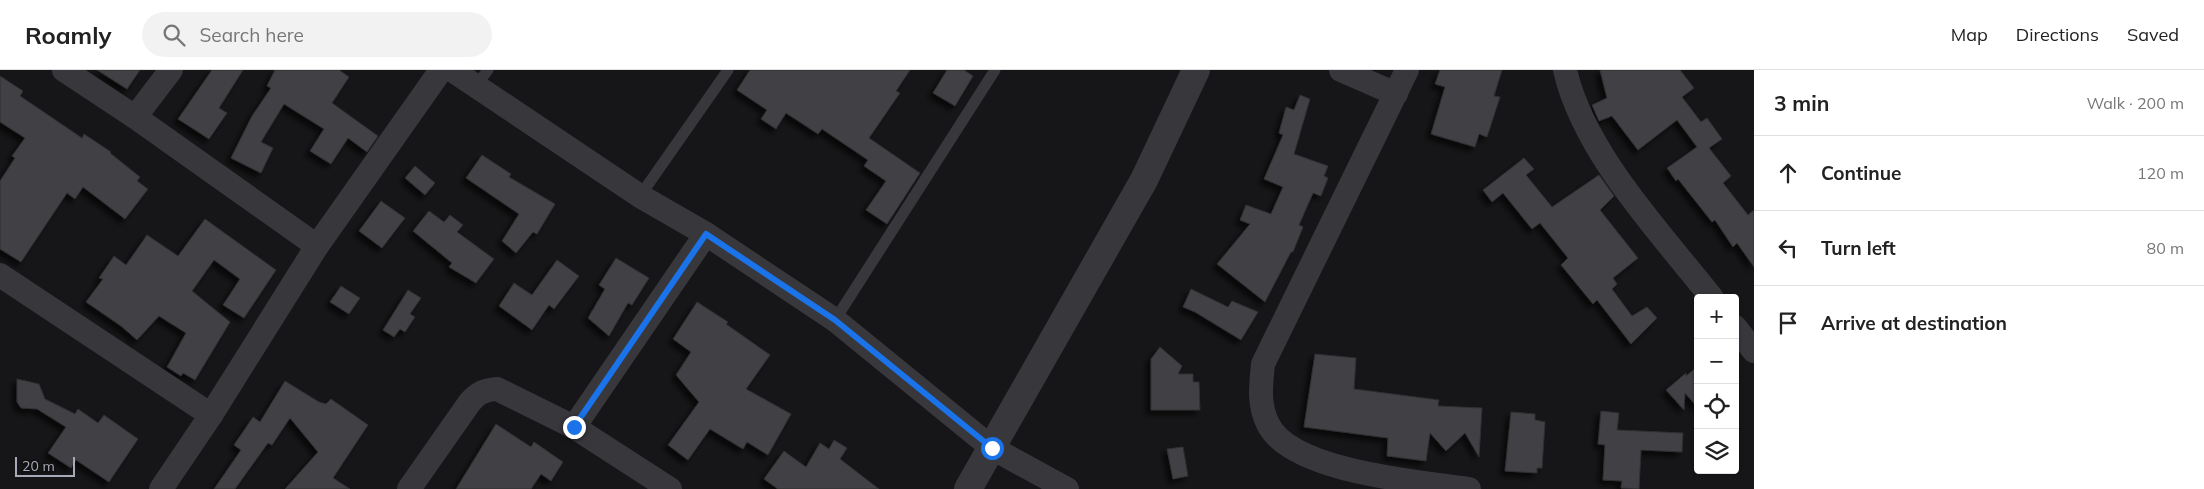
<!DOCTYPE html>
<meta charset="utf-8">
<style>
body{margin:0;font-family:Mulish,sans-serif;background:#f2f2f2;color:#222}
.controls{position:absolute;right:15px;bottom:15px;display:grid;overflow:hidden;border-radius:5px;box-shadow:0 1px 4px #0004}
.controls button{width:45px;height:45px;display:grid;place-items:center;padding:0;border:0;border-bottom:1px solid #e0e0e0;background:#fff;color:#222;font:25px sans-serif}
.scale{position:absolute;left:15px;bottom:12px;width:60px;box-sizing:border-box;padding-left:5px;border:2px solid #a8abb7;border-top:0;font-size:14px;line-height:18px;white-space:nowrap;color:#a8abb7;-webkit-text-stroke:4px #111012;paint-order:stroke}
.stop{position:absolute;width:15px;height:15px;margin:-11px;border:4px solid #1a73e8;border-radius:50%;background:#fff}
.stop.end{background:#1a73e8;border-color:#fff;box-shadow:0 1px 5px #0008}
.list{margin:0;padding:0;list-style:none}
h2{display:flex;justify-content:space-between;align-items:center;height:65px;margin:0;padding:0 20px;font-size:21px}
h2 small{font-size:16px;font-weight:400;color:#767676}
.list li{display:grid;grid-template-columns:32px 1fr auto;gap:15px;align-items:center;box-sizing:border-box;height:75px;padding:0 20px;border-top:1px solid #e0e0e0}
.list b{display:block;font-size:19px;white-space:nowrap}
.list em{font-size:16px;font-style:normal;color:#767676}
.icon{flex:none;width:28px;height:28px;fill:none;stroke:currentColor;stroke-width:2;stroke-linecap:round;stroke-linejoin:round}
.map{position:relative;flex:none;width:1754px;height:419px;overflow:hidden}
header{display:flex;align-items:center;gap:30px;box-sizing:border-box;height:70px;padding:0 25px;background:#fff;border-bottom:1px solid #e0e0e0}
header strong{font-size:24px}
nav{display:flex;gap:28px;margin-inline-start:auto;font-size:18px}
.search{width:350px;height:45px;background:#f2f2f2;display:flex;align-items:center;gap:12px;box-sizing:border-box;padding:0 18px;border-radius:28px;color:#767676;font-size:19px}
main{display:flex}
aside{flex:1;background:#fff}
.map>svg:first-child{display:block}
</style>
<header>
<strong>Roamly</strong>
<div class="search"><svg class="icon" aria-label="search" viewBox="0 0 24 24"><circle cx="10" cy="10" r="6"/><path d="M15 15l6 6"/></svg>Search here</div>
<nav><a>Map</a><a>Directions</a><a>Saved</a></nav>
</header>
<main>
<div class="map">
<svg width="1754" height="419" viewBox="0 0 1754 419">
<defs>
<filter id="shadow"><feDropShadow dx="-4.5" dy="4.5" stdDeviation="2.5" flood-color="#0009"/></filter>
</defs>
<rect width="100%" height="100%" fill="#161517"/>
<g fill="#404044" stroke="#303033" filter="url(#shadow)">
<path d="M 97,0 L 140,0 L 127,19 Z"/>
<path d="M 212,0 L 243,0 L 219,38 L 227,43 L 209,69 L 178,49 Z"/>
<path d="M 275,0 L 339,0 L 349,7 L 332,33 L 378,66 L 367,82 L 348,68 L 331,94 L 310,81 L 324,59 L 284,34 L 261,72 L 273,78 L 261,103 L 231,88 L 252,46 L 271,18 L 267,16 Z"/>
<path d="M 750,0 L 910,0 L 896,21 L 900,23 L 869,68 L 920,103 L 887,154 L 866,140 L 886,111 L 864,96 L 868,90 L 822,59 L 818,64 L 786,43 L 776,59 L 761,49 L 767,40 L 737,20 Z"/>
<path d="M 947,0 L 964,0 L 973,6 L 955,36 L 933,23 Z"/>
<path d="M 1440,0 L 1502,0 L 1494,26 L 1500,27 L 1487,67 L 1479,64 L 1475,77 L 1431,64 L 1445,17 L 1435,14 Z"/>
<path d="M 1600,0 L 1680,0 L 1694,18 L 1682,27 L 1701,52 L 1707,48 L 1722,69 L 1709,78 L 1731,106 L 1723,113 L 1748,145 L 1754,140 L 1754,197 L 1737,173 L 1733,177 L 1715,150 L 1712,152 L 1678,109 L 1676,111 L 1667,98 L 1697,77 L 1677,50 L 1638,80 L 1612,46 L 1599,51 L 1592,35 L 1607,28 Z"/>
<path d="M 0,6 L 23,21 L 20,26 L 82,68 L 84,64 L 111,82 L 110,83 L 140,107 L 137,111 L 148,119 L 125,149 L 83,117 L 75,129 L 67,123 L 21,192 L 0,179 L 0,111 L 15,88 L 12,86 L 25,68 L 0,52 Z"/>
<path d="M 1300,25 L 1310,29 L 1294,84 L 1328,96 L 1324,106 L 1328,108 L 1321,126 L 1313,123 L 1299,155 L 1303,157 L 1293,182 L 1291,182 L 1265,232 L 1217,194 L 1250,154 L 1240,150 L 1246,135 L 1271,144 L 1283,117 L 1264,109 L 1283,65 L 1279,63 L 1286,37 L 1294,40 Z"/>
<path d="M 482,85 L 511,104 L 509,107 L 555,134 L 537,164 L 533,162 L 516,183 L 502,171 L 519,144 L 466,108 Z"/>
<path d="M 1524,88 L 1534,99 L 1526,105 L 1552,137 L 1599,105 L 1614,126 L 1600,140 L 1638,188 L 1613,208 L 1617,214 L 1612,219 L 1632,246 L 1647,237 L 1657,248 L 1631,274 L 1597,230 L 1593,234 L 1561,195 L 1568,188 L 1540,153 L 1532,159 L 1503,123 L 1492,132 L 1483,120 Z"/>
<path d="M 415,96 L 435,113 L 425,125 L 405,108 Z"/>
<path d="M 381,131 L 405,148 L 382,178 L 359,161 Z"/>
<path d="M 429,141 L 444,152 L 450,145 L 463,155 L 457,162 L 494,189 L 476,213 L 449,197 L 452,193 L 413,161 Z"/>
<path d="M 205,149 L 276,200 L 244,248 L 223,235 L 240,209 L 214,190 L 192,221 L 230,252 L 195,310 L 183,303 L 181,306 L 167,297 L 186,263 L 159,246 L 137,270 L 121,256 L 86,232 L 103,209 L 99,208 L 114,186 L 126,195 L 147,165 L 178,186 Z"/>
<path d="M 616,188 L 649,208 L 632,235 L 628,233 L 609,266 L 588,248 L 605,219 L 599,215 Z"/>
<path d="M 557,190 L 579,206 L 554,239 L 549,235 L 532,260 L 499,236 L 514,213 L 532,225 Z"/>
<path d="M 341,216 L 360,228 L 349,244 L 330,232 Z"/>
<path d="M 1191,219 L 1228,237 L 1232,231 L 1258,242 L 1241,270 L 1195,242 L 1183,237 Z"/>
<path d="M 408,220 L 421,228 L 410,244 L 415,247 L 405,262 L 400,259 L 394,267 L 383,260 Z"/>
<path d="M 697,232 L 728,252 L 726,254 L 770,285 L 746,319 L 791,344 L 768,385 L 747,372 L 743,379 L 710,359 L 688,390 L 668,375 L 699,332 L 676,305 L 691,282 L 673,269 Z"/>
<path d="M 1160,277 L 1182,296 L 1178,304 L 1193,304 L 1193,312 L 1199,312 L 1200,340 L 1151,340 L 1151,289 Z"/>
<path d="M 1315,284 L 1356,288 L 1354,319 L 1439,330 L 1438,336 L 1482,338 L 1479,387 L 1465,363 L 1446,381 L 1430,363 L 1426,391 L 1387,386 L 1388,368 L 1304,357 Z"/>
<path d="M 1698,296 L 1698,338 L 1685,323 L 1684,340 L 1666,320 L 1686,303 L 1686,306 Z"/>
<path d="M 17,309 L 39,314 L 45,329 L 75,344 L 78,339 L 98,353 L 104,345 L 138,369 L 109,412 L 76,390 L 71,398 L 48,383 L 66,357 L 37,339 L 21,338 L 17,332 Z"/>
<path d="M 285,311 L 319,332 L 326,334 L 331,329 L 368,355 L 333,408 L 350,419 L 285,419 L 318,382 L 290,348 L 272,375 L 268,373 L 235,419 L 214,419 L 241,380 L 234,375 L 253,347 L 260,352 Z"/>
<path d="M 1601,341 L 1619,343 L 1617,360 L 1683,363 L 1682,382 L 1641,380 L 1639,419 L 1621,418 L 1622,411 L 1603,410 L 1605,375 L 1598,374 Z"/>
<path d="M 1511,342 L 1535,344 L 1535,350 L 1545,352 L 1542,398 L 1537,398 L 1537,403 L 1505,401 Z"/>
<path d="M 496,354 L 531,377 L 534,372 L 563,392 L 551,411 L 541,404 L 531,419 L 456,419 Z"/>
<path d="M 834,370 L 847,378 L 840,389 L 879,419 L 778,419 L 764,409 L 784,381 L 806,397 L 820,373 L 829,379 Z"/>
<path d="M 1183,377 L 1188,406 L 1173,409 L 1167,379 Z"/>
</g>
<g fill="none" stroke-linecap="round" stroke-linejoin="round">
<g stroke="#37373c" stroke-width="11">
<path d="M 475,17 L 488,0"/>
<path d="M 640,126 L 728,0"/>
<path d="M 835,250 L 995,0"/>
</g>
<g stroke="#37373c" stroke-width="24">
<path d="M 64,0 L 135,47 L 317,176 L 211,345 L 161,419"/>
<path d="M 452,0 L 640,126 L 706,164 L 835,250 L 992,378 L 1067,419"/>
<path d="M 1341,0 L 1396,24"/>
<path d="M 1407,0 L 1263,294 C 1261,315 1258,334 1268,354 C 1291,402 1421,412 1469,419"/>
<path d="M 1565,0 C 1584,83 1660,162 1712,228"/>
<path d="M 135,47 L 171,0"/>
<path d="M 317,176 L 441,0"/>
<path d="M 0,205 L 211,345"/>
<path d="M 1735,257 L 1754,281"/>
<path d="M 574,357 L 706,164"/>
<path d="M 409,419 L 470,332 C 478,323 484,320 497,319 L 574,357 L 670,419"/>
</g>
<path stroke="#37373c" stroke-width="28" d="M 968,419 L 1144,110 L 1196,0"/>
</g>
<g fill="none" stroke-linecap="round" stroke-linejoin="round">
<path stroke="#1a73e8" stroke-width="6" d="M 574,357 L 706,164 L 835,250 L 992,378"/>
</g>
</svg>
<div class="controls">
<button>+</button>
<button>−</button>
<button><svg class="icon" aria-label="locate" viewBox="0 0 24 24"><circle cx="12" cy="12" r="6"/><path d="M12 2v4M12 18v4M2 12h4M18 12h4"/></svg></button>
<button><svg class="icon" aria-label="layers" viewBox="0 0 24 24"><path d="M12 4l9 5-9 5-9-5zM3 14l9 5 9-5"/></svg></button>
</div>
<div class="scale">20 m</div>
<div class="stop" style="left:992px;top:378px"></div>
<div class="stop end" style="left:574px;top:357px"></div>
</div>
<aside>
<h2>3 min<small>Walk · 200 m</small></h2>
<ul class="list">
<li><svg class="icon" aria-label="ahead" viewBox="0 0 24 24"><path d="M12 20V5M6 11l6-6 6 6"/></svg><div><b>Continue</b></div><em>120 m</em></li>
<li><svg class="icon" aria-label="left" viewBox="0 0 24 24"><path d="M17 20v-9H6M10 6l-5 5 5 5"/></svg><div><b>Turn left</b></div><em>80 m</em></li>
<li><svg class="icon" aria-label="arrive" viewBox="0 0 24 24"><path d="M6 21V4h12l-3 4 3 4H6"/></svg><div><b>Arrive at destination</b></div></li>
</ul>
</aside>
</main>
